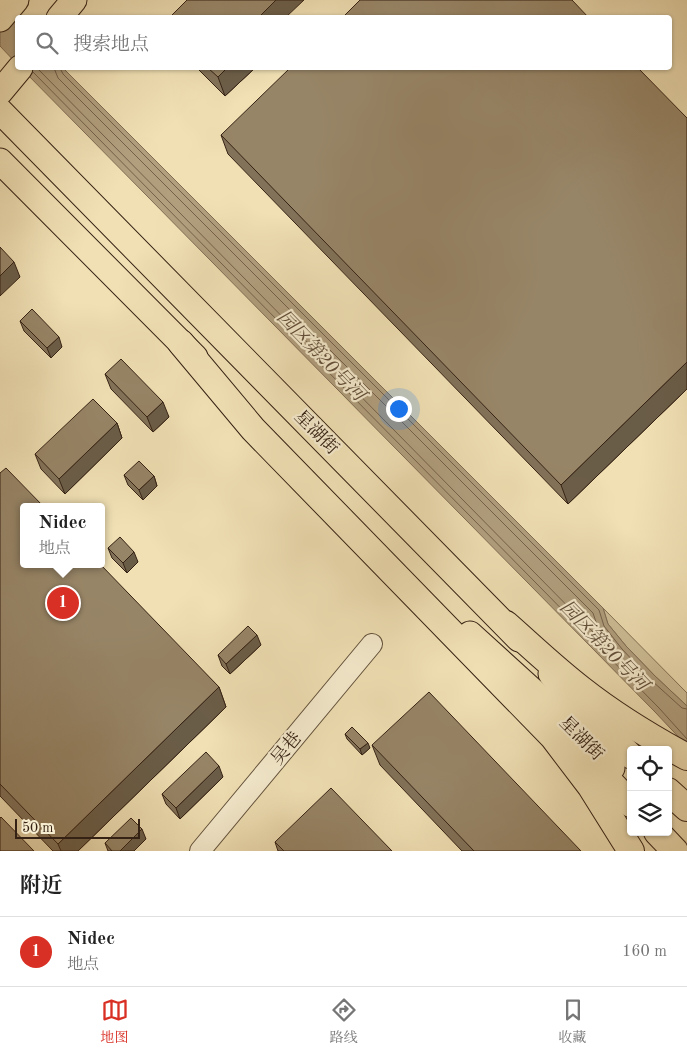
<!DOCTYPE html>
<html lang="zh">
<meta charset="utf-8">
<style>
body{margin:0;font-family:"Old Standard TT","Noto Serif SC",serif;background:#f2f2f2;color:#222}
.controls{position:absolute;right:15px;bottom:15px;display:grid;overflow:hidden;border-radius:5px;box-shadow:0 1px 4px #0004}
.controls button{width:45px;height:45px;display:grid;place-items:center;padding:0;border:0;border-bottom:1px solid #e0e0e0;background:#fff;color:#222;font:25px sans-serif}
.scale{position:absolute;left:15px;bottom:12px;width:125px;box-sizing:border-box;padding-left:5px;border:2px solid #362214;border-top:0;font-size:14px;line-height:18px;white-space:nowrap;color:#362214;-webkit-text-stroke:4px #f5ebce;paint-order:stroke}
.you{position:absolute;left:398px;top:408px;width:18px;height:18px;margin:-12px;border:4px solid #fff;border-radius:50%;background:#1a73e8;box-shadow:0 0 0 8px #1a73e833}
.badge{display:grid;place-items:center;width:32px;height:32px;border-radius:50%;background:#d93025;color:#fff;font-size:16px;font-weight:700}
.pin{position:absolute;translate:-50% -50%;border:2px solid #fff;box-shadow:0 1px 5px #0006}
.popup{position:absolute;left:20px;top:503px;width:85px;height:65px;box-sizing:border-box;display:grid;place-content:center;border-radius:5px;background:#fff;filter:drop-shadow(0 1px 4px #0005);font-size:16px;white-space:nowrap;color:#767676}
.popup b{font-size:19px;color:#222}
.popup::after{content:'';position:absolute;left:50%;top:100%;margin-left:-10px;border:10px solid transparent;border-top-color:#fff}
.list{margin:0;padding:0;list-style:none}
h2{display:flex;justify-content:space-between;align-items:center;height:65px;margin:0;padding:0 20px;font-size:21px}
h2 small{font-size:16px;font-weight:400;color:#767676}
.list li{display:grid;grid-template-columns:32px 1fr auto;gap:15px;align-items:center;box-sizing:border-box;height:70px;padding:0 20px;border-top:1px solid #e0e0e0}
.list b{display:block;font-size:19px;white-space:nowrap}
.list p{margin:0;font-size:16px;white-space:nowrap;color:#767676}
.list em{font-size:16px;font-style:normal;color:#767676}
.icon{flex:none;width:28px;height:28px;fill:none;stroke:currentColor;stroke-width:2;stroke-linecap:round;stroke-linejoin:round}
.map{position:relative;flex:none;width:687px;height:851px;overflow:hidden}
.search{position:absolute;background:#fff;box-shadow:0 1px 4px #0004;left:15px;right:15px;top:15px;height:55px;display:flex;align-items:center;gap:12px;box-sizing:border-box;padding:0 18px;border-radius:5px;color:#767676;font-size:19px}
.sheet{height:135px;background:#fff}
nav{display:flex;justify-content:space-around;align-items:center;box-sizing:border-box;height:70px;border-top:1px solid #e0e0e0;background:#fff;font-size:14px;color:#767676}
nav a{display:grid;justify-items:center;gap:2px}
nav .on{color:#d93025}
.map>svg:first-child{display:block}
</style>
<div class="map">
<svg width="687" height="851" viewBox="0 0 687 851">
<rect width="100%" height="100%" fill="#f0e0b4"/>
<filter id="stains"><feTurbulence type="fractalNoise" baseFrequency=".004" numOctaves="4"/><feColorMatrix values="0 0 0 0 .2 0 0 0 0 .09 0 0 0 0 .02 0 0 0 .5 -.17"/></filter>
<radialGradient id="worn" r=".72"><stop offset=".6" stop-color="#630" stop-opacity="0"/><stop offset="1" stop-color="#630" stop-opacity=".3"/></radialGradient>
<path fill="#d0c099" stroke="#837156" d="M 603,608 L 687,693 L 687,706 L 655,676 L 626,646 L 608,624 Z"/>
<g fill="#b19f7e" stroke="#806d54">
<path d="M 0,3 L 17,21 L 17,64 L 0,46 Z"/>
<path d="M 21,68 L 63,68 L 603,608 L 608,624 L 626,646 L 655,676 L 687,706 L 687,746 L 655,712 Z"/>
</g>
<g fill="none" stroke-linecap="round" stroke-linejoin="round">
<g stroke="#746049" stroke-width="1">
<path d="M 37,68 L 601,640 L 604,640 L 605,638 L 598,628 L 593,613 L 58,78 L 54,68"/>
<path d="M 60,68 L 63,74 L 599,610 L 604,626 L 622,649 L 651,680 L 682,708 L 687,709"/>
<path d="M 33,72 L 659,708 L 687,739"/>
</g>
<g stroke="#64523c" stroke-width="22">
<path id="tertiary" d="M 200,851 L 372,644"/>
</g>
<g stroke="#362214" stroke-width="27">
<g id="primary">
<path d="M 59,18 L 74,0"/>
<path d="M 0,19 L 16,0"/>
<path d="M 0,92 L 20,68"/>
<path d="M 0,111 L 519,639"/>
<path d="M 0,161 L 195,357"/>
<path d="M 470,634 L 558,714 L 612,768"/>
<path d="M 551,674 L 572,699 L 631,756"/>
</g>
</g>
<g stroke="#362214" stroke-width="28">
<g id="trunk">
<path d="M 181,343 L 253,429 L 553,737 L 591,787 L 631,851"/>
<path d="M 506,624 C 531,646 555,669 581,689 C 614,715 650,737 687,757"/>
<path d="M 586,757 L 631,804"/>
<path d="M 668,791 L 687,808"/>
<path d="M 657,832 L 675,851"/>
</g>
</g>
<use href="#tertiary" stroke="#f5ebce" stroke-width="20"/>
<use href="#primary" stroke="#f0e0b4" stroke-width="25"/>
<use href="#trunk" stroke="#f0e0b4" stroke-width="26"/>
</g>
<g fill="#827259" stroke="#362214">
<path d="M 197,68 L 255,68 L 225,96 Z"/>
<path d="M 687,118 L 687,389 L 568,504 L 228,154 L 221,135 Z"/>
<path d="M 20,321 L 62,347 L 51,358 L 24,331 Z"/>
<path d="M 105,374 L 169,417 L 153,432 L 111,389 Z"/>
<path d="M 117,423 L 122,438 L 65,494 L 41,469 L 35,454 Z"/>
<path d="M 0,473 L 219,687 L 226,707 L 78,851 L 53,851 L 0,796 Z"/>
<path d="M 124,475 L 154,476 L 157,486 L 143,500 L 128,485 Z"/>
<path d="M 108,548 L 138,562 L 127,573 L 112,558 Z"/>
<path d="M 261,645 L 230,674 L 222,666 L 218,655 Z"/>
<path d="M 345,734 L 370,748 L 362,755 L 347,739 Z"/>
<path d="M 372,745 L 581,851 L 462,851 L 380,765 Z"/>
<path d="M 223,777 L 180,819 L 166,804 L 162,794 Z"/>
<path d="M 146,839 L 134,851 L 108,851 L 105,843 Z"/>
<path d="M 275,842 L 392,851 L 278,851 Z"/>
</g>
<g fill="#6a5d48" stroke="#362214">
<path d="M 276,0 L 304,0 L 285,18 L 258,18 Z"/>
<path d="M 227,68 L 255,68 L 225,96 L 218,77 Z"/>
<path d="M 14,262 L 20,277 L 0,296 L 0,276 Z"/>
<path d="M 59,337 L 62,347 L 51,358 L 47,348 Z"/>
<path d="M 687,362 L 687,389 L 568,504 L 561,485 Z"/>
<path d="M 163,402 L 169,417 L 153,432 L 147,417 Z"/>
<path d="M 117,423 L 122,438 L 65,494 L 59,479 Z"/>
<path d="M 154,476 L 157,486 L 143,500 L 139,490 Z"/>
<path d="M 134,552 L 138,562 L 127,573 L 123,563 Z"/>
<path d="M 257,635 L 261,645 L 230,674 L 226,664 Z"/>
<path d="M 219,687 L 226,707 L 78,851 L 61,851 L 58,844 Z"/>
<path d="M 368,743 L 370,748 L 362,755 L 360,749 Z"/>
<path d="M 219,766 L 223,777 L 180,819 L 176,808 Z"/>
<path d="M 142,829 L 146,839 L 134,851 L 120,851 Z"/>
</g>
<g fill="#978567" stroke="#362214">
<path d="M 187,0 L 276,0 L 258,18 L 169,18 Z"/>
<path d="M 360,0 L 572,0 L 589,18 L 342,18 Z"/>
<path d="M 208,68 L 227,68 L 218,77 Z"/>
<path d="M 290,68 L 638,68 L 687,118 L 687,362 L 561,485 L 221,135 Z"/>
<path d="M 0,247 L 14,262 L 0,276 Z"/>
<path d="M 32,309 L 59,337 L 47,348 L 20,321 Z"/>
<path d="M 121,359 L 163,402 L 147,417 L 105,374 Z"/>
<path d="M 93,399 L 117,423 L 59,479 L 35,454 Z"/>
<path d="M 139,461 L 154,476 L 139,490 L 124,475 Z"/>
<path d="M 6,468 L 44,507 L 24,507 L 24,564 L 100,564 L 219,687 L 58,844 L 0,784 L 0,473 Z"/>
<path d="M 120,537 L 134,552 L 123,563 L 108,548 Z"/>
<path d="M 248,626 L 257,635 L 226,664 L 218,655 Z"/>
<path d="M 429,692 L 581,851 L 474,851 L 372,745 Z"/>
<path d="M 352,727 L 368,743 L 360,749 L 345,734 Z"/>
<path d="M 206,752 L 219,766 L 176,808 L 162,794 Z"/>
<path d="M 331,788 L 392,851 L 284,851 L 275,842 Z"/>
<path d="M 1,817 L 34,851 L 0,851 L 0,818 Z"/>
<path d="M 131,818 L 142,829 L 120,851 L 112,851 L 105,843 Z"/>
</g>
<g text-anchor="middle" stroke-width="4.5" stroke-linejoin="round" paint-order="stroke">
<g font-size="18" fill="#362214" stroke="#f5ebce">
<text transform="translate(317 432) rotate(45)" y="6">星湖街</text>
<text transform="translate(582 738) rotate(45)" y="6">星湖街</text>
<text transform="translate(286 748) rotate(-50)" y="6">吴巷</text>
</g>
<g font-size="19" font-style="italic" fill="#614e39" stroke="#f5ebce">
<text transform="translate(322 355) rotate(46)" y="7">园区第20号河</text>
<text transform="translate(605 645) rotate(46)" y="7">园区第20号河</text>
</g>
</g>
<rect width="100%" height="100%" filter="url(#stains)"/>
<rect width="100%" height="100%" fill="url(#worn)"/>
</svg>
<div class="controls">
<button><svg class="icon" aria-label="locate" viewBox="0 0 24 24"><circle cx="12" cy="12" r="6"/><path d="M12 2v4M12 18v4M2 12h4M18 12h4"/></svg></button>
<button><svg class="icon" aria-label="layers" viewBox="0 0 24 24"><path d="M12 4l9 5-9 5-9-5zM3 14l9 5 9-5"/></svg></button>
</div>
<div class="scale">50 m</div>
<div class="you"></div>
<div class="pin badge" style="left:63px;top:603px">1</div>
<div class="popup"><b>Nidec</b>地点</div>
<div class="search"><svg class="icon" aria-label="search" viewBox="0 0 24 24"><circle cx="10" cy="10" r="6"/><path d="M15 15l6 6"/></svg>搜索地点</div>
</div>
<section class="sheet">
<h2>附近<small></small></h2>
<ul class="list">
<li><span class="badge">1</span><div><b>Nidec</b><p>地点</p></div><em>160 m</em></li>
</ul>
</section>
<nav>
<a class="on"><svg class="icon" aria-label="map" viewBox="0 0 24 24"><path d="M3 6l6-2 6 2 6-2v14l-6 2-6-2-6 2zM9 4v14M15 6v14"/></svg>地图</a>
<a><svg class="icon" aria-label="directions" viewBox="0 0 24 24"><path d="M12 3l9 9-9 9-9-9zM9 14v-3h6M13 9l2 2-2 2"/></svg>路线</a>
<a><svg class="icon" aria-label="saved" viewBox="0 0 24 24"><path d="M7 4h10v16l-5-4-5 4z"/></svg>收藏</a>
</nav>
